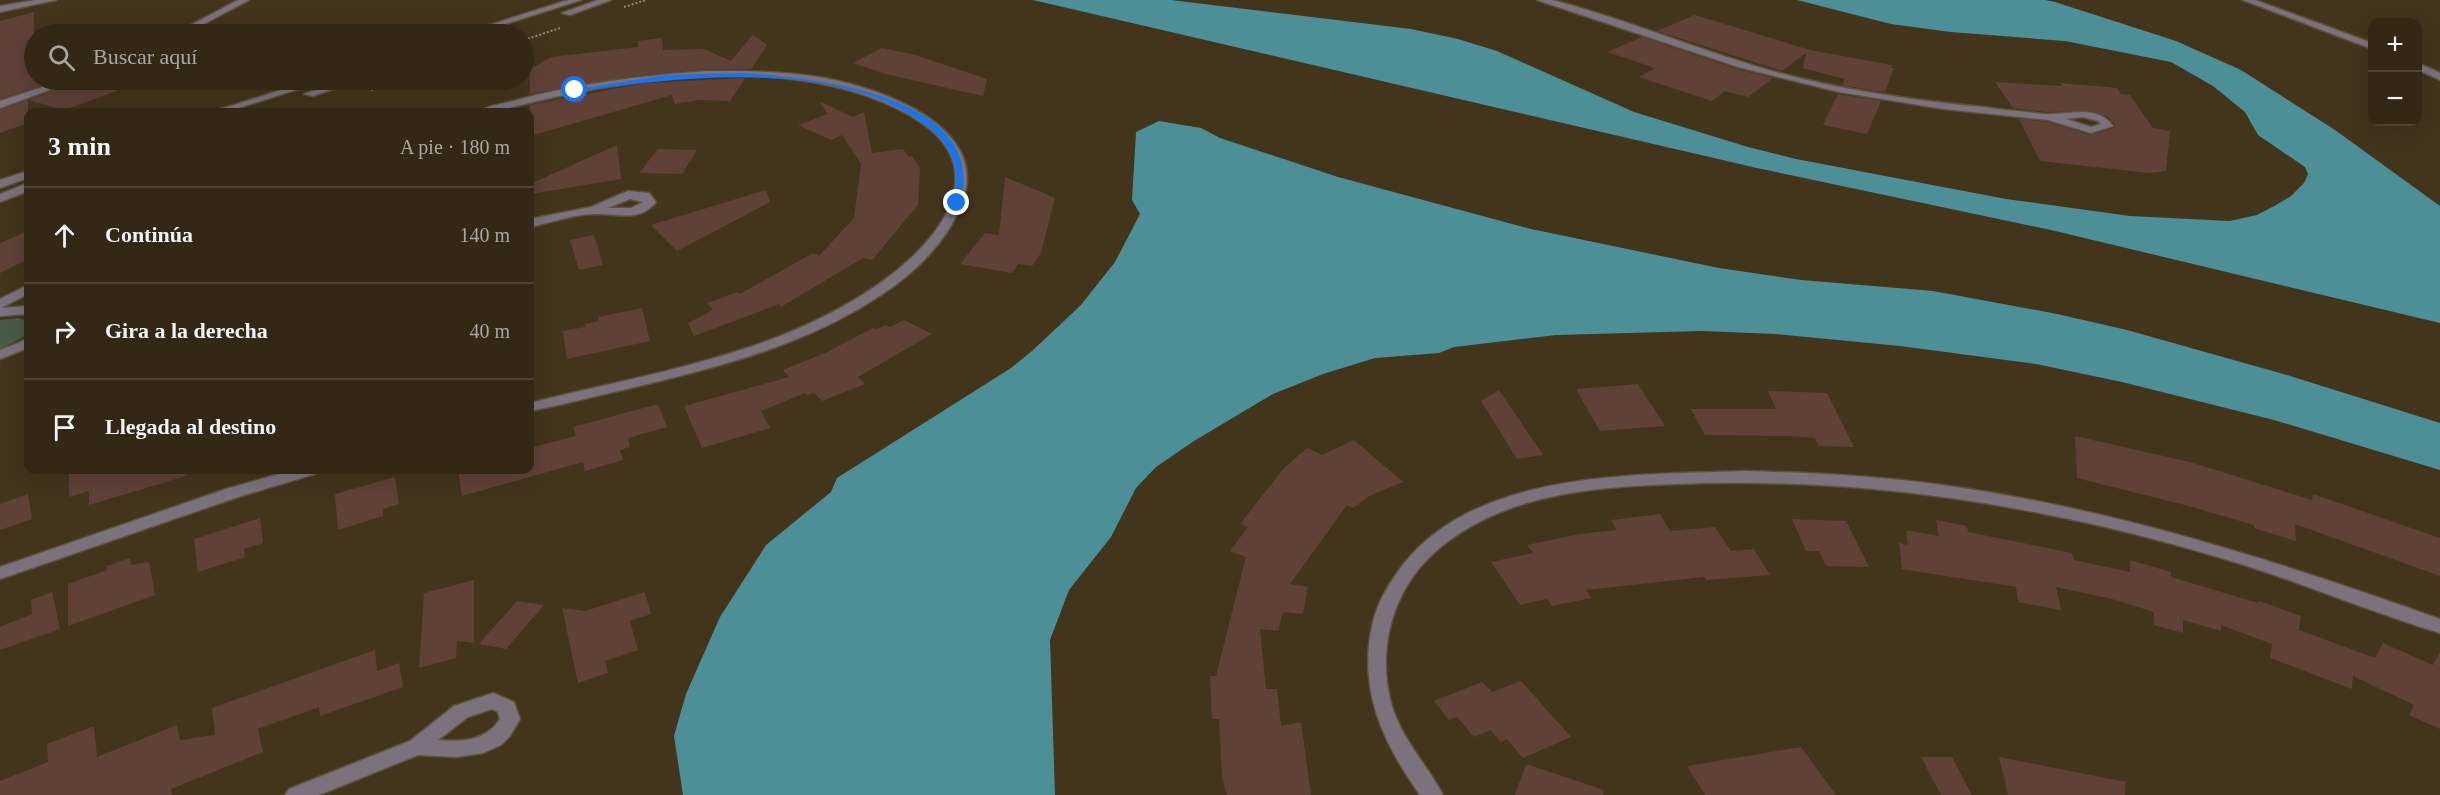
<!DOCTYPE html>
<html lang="es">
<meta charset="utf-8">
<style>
body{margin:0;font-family:"Times New Roman",serif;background:#3d3422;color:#f1f3f6}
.controls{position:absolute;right:18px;top:18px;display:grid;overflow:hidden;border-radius:12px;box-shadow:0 6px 24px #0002}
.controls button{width:54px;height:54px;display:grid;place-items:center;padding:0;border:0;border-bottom:2px solid #4d4434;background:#322815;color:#f1f3f6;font:30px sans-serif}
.stop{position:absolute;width:18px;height:18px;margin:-14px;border:4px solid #1a73e8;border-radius:50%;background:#fff}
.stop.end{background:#1a73e8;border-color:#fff;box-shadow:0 2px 6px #0008}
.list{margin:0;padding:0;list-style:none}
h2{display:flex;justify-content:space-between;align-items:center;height:78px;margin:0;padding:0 24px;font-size:26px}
h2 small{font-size:20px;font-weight:400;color:#a8a6a0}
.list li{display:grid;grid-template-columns:39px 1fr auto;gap:18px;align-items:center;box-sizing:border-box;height:96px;padding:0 24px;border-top:2px solid #4d4434}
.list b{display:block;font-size:22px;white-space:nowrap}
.list em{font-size:20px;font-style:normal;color:#a8a6a0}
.icon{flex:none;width:33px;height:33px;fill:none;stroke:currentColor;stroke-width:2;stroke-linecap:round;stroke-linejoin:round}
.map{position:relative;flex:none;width:2440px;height:795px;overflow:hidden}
.search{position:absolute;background:#322815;box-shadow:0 6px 24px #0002;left:24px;top:24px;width:510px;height:66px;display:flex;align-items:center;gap:15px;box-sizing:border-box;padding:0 21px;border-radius:33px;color:#a8a6a0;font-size:22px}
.panel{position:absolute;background:#322815;box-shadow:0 6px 24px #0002;left:24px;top:108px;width:510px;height:366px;border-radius:12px}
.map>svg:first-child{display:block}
</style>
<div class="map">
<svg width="2440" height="795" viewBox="0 0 2440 795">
<rect width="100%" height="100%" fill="#43351c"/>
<path fill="#495c45" d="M 17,318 L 28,321 L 28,334 L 0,350 L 0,320 Z"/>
<g fill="#4d8f97">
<path d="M 1033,0 L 1171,0 L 1411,29 L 1458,39 L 1497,51 L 1634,112 L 1748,147 L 1796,159 L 2006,199 L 2130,216 L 2230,221 L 2257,215 L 2276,205 L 2291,196 L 2304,183 L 2308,174 L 2305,167 L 2258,135 L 2245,112 L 2213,86 L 2171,62 L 2065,41 L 1951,32 L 1891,24 L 1797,0 L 2045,0 L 2055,2 L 2176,41 L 2241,70 L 2335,130 L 2440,206 L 2440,323 L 2051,230 L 1757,168 Z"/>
<path d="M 1159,121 L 1201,128 L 1220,138 L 1338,177 L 1531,229 L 1719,268 L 1801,280 L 1933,291 L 2057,314 L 2127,330 L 2287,375 L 2440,423 L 2440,470 L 2274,420 L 2122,382 L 2036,364 L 1900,346 L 1775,334 L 1702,331 L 1556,335 L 1454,347 L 1439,353 L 1375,358 L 1323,374 L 1273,394 L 1194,441 L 1156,467 L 1136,488 L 1111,537 L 1069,590 L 1050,640 L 1055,795 L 683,795 L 674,736 L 686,694 L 720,617 L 766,545 L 831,492 L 837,478 L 1011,368 L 1032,351 L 1081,305 L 1115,262 L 1140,214 L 1132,200 L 1136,132 Z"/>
</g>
<g fill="#5f4138">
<path d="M 34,12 L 34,80 L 58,80 L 0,99 L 0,21 Z"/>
<path d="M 1695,15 L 1810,50 L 1892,65 L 1891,68 L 1894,68 L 1885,92 L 1877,91 L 1842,85 L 1845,79 L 1803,68 L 1806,53 L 1782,71 L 1657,31 Z"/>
<path d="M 753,35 L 767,45 L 751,69 L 706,69 L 633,76 L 530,94 L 530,69 L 551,57 L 638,47 L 638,41 L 662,38 L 663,50 L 704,49 L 731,61 Z"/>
<path d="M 1642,37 L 1737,69 L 1773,78 L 1748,97 L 1725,91 L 1712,101 L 1639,77 L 1655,68 L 1607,52 Z"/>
<path d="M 882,48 L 912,54 L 987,79 L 983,96 L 886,74 L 853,63 Z"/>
<path d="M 745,78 L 730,101 L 700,100 L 675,104 L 672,95 L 530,136 L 530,105 L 645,83 Z"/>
<path d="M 79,80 L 138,80 L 139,83 L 64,110 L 29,100 Z"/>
<path d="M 1995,82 L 2062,86 L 2060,83 L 2117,88 L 2121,94 L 2130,95 L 2153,128 L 2170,131 L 2166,171 L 2150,173 L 2040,161 L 2019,119 L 2048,122 L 2090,135 L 2114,128 L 2115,124 L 2108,117 L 2091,111 L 2046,112 L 2013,108 Z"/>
<path d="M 1838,94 L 1881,101 L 1867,134 L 1823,125 Z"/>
<path d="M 28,100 L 28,123 L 0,133 L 0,110 Z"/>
<path d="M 819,101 L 853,117 L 864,112 L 872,153 L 903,149 L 909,157 L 912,156 L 920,168 L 918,205 L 872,260 L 863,258 L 781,307 L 779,304 L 694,336 L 688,323 L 713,310 L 707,303 L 738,292 L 740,294 L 813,253 L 819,256 L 854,218 L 861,164 L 842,135 L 831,140 L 798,125 L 828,114 Z"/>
<path d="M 617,145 L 621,179 L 530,194 L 530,184 Z"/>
<path d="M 658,149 L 697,150 L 682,174 L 639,173 Z"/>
<path d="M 1005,177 L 1055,198 L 1041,253 L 1032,266 L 1018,264 L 1012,273 L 960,264 L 985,233 L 999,235 Z"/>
<path d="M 766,190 L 770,202 L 677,251 L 651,225 Z"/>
<path d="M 28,231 L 28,259 L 0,273 L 0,243 Z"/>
<path d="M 594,235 L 603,265 L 579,270 L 570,240 Z"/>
<path d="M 642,308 L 650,341 L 567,359 L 563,331 L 585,327 L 585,324 L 599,321 L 598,317 Z"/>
<path d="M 904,320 L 932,334 L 858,377 L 865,384 L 822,401 L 814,393 L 807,395 L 805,393 L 761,411 L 770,428 L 702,448 L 684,406 L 789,377 L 783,370 L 825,353 L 873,328 L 877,329 L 886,325 L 890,327 Z"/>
<path d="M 1638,384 L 1665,426 L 1600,431 L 1576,389 Z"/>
<path d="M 1499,390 L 1543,455 L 1517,459 L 1481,401 Z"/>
<path d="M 1768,391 L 1827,393 L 1854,447 L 1818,446 L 1815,438 L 1788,436 L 1705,435 L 1691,409 L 1776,409 Z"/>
<path d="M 658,404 L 667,427 L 628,438 L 630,447 L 620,450 L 623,460 L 585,471 L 583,462 L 462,496 L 458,470 L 530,470 L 530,448 L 576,436 L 573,427 Z"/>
<path d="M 2075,436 L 2190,462 L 2312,500 L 2313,494 L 2440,538 L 2440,576 L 2295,524 L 2296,541 L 2254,528 L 2254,525 L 2185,505 L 2077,478 Z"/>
<path d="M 1354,440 L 1403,482 L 1369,496 L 1353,508 L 1347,505 L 1290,584 L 1308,587 L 1303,614 L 1283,612 L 1278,631 L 1260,629 L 1266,689 L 1277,689 L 1281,726 L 1301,722 L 1311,795 L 1227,795 L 1222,777 L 1219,719 L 1212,719 L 1210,676 L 1216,676 L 1246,557 L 1230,551 L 1248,527 L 1240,524 L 1285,467 L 1307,448 L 1322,455 Z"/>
<path d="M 69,470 L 185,470 L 186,476 L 89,505 L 89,491 L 69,497 Z"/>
<path d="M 395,477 L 399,504 L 383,509 L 383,516 L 338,530 L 335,494 Z"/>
<path d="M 28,494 L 32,519 L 0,530 L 0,504 Z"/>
<path d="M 1660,514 L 1670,531 L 1715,527 L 1731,551 L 1754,549 L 1770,575 L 1706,580 L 1704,577 L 1586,590 L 1591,598 L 1552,606 L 1547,599 L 1520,605 L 1491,562 L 1533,553 L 1527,545 L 1580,534 L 1617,530 L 1611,520 Z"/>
<path d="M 260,518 L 263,543 L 244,549 L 245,557 L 198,572 L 194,539 Z"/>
<path d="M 1792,519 L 1846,521 L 1869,567 L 1826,566 L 1819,551 L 1806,551 Z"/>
<path d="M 1936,520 L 1967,526 L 1968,532 L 2072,553 L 2074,560 L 2130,572 L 2130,560 L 2171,572 L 2171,577 L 2258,603 L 2259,601 L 2301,616 L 2299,630 L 2375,658 L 2383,643 L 2433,665 L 2440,652 L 2440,729 L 2409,715 L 2414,705 L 2353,676 L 2352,689 L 2270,658 L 2272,644 L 2221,625 L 2221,631 L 2183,620 L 2183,633 L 2154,625 L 2154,612 L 2112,599 L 2056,587 L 2061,610 L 2018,602 L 2016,587 L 1902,569 L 1899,543 L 1908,545 L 1906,530 L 1939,536 Z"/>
<path d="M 130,558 L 131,565 L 149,562 L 155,595 L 68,626 L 68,584 L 107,570 L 107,566 Z"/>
<path d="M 474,580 L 474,643 L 457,641 L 456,658 L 419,668 L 424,593 Z"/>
<path d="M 52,592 L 60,629 L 0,650 L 0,627 L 32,614 L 31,600 Z"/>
<path d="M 645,592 L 651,614 L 630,621 L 638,650 L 605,661 L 608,673 L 578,683 L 562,608 L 585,611 Z"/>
<path d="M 517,601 L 544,605 L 506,649 L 479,644 Z"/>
<path d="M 375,650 L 377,671 L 399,663 L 403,687 L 320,716 L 319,707 L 258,729 L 263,752 L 171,789 L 172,795 L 0,795 L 0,781 L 48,762 L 47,744 L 94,726 L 97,757 L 177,725 L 180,740 L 215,735 L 212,708 Z"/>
<path d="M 1521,681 L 1571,737 L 1523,758 L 1507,739 L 1500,742 L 1491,730 L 1474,737 L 1457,717 L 1449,720 L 1434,701 L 1482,682 L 1492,692 Z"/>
<path d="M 1801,747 L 1836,795 L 1705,795 L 1687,766 Z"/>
<path d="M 1921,757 L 1952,757 L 1972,795 L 1941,795 Z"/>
<path d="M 1999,757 L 2126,782 L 2125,795 L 2008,795 Z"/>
<path d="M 1526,764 L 1604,790 L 1603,795 L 1515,795 Z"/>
</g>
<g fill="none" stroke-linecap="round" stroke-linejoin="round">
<g stroke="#5e513a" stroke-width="3">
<g id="minor">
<path d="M 36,0 L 56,0 L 0,12 L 0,6 Z"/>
<path d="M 238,0 L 249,0 L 185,34 L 174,34 Z"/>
<path d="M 568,0 L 581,0 L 474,34 L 461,34 Z"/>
<path d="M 598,0 L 611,0 L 570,15 L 562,13 Z"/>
<path d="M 1537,0 L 1552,0 L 1574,6 C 1640,25 1705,52 1772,71 C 1841,90 1912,100 1983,107 C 2004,110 2025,112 2046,114 C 2070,115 2097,104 2113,126 L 2091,133 L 2048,120 L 1944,109 L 1839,92 L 1738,67 ZM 2083,117 L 2098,121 L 2101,124 L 2091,127 L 2066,119 Z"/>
<path d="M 2243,0 L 2255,0 L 2372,43 L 2372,49 Z"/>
<path d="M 2418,63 L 2440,73 L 2440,80 L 2418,70 Z"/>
<path d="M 706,71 C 746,71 785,71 824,78 C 879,88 989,125 963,200 C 949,240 916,272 881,295 C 805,346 715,368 627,389 C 594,396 562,405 530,411 L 530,403 C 649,373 781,355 883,281 C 916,257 961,215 955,170 C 950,139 923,122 898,109 C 780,51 616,79 494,112 L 479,112 C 487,105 503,104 513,101 C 577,83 641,76 706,71 Z"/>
<path d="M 64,80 L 77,80 L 0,108 L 0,101 Z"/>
<path d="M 313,80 L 327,80 L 226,112 L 211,112 Z"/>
<path d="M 346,80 L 360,80 L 313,96 L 304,94 Z"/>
<path d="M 28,171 L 28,178 L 0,188 L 0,180 Z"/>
<path d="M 28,183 L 28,191 L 0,202 L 0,194 Z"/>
<path d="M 628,191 L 649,193 L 656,202 C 639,223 617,213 594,214 C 573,214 551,223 530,227 L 530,219 L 591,207 ZM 630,199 L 643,202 L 631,208 L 608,208 Z"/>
<path d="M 28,285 L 28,294 L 1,308 L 28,306 L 28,314 L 0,316 L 0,299 Z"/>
<path d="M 28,339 L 28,348 L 0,359 L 0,350 Z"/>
<path d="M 293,470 L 317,470 L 315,474 L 238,497 L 0,579 L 0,567 L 226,489 Z"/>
<path d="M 1745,471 C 1813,473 1881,476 1949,486 C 2118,510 2280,562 2440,619 L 2440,633 C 2373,613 2308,585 2241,564 C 2057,507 1868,476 1676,484 C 1592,487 1499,494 1434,553 C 1392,591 1377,649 1391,703 C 1401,739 1426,763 1443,795 L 1420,795 C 1383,743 1357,688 1373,622 C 1378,601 1389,584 1402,566 C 1476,470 1635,475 1745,471 Z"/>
<path d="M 493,693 L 514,702 L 520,719 L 510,736 L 501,745 L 483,753 L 457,757 L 418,755 L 319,795 L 285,795 L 289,789 L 410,741 L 454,706 ZM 492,709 L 498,712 L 500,719 C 486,741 462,742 438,740 L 468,717 Z"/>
</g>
</g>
<g stroke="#928772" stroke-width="2" stroke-dasharray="2 2" stroke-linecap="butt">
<path d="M 624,7 L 646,0"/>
<path d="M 524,40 L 560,28"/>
<path d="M 371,90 L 403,80"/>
</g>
<use href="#minor" fill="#7b727d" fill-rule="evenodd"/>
</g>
<path fill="#1a73e8" d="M 742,73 C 812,78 991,94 960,203 L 957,205 L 953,203 C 961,172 954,147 928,127 C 841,57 679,77 575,92 L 572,90 L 666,75 Z"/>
</svg>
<div class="controls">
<button>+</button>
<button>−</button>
</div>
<div class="stop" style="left:575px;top:90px"></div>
<div class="stop end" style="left:957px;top:203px"></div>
<div class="search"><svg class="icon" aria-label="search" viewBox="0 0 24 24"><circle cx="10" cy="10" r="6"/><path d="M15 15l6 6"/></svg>Buscar aquí</div>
<section class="panel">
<h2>3 min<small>A pie · 180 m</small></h2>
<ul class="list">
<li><svg class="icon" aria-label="ahead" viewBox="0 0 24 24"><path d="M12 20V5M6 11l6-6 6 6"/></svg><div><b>Continúa</b></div><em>140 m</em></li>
<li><svg class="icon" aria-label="right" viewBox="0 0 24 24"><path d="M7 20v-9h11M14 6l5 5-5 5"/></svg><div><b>Gira a la derecha</b></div><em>40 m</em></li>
<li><svg class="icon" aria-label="arrive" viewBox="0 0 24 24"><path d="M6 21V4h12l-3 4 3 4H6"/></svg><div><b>Llegada al destino</b></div></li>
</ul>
</section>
</div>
